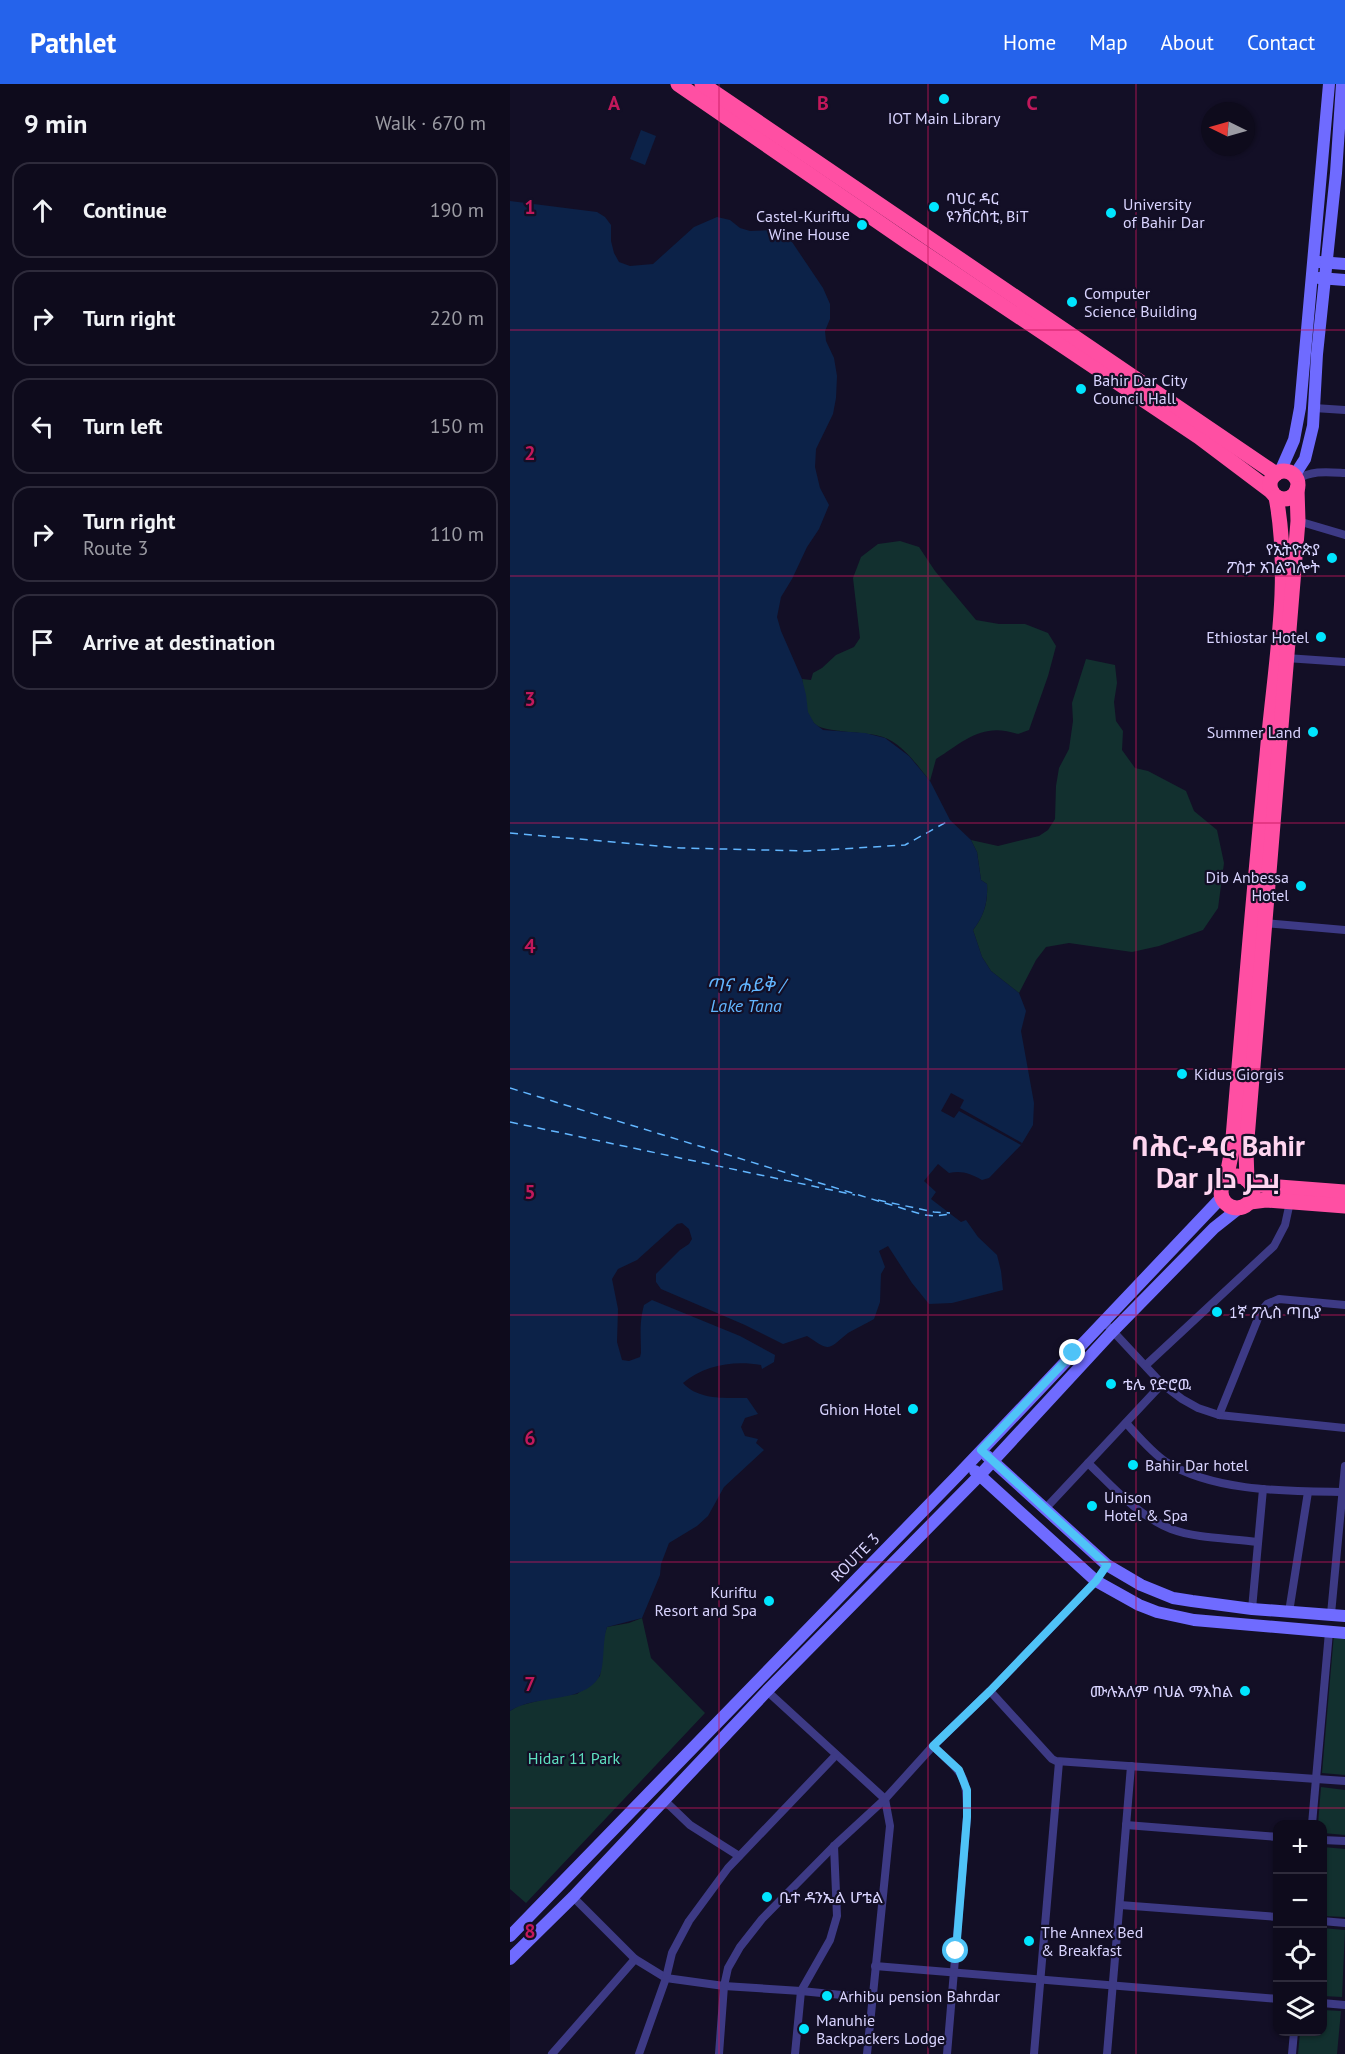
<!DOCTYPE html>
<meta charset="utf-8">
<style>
body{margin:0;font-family:"PT Sans",Cairo,"Noto Sans Ethiopic",sans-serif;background:#1c1929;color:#f1f3f6}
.controls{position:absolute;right:18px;bottom:18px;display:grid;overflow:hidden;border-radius:12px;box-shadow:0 2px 4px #0004}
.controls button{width:54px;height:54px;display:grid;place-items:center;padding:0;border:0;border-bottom:2px solid #2e2b3b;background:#0e0b1c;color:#f1f3f6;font:30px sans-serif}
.compass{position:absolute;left:691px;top:18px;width:54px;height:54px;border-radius:50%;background:#0e0b1c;box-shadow:0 2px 4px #0004;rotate:275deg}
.stop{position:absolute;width:18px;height:18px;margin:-14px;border:4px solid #4fc3f7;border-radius:50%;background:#fff}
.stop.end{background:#4fc3f7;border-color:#fff;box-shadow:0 2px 6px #0008}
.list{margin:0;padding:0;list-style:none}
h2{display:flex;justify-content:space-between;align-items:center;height:78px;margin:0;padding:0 24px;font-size:26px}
h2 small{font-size:20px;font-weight:400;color:#9b9ba3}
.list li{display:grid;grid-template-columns:39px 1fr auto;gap:18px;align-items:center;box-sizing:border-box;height:96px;margin:0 12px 12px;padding:0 12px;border:2px solid #2e2b3b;border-radius:18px}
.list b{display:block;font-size:22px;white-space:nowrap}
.list p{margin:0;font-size:20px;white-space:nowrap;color:#9b9ba3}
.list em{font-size:20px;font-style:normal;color:#9b9ba3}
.icon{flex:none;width:33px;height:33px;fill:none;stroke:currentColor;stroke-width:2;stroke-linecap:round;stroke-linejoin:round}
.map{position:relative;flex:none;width:835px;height:1970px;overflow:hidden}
header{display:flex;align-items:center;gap:36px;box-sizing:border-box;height:84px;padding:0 30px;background:#2563eb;color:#fff}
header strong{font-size:28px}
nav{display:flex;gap:33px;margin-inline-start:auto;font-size:21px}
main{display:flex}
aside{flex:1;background:#0e0b1c}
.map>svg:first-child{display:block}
</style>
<header>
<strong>Pathlet</strong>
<nav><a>Home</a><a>Map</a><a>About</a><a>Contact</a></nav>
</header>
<main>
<aside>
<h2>9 min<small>Walk · 670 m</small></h2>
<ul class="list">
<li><svg class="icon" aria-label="ahead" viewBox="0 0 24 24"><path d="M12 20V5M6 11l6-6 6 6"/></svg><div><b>Continue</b></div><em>190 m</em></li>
<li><svg class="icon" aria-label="right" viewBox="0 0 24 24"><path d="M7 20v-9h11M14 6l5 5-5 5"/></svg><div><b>Turn right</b></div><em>220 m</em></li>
<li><svg class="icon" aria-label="left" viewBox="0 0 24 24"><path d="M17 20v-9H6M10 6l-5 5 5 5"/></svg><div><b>Turn left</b></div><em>150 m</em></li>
<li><svg class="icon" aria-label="right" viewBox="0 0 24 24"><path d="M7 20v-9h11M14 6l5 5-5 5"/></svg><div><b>Turn right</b><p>Route 3</p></div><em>110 m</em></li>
<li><svg class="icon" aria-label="arrive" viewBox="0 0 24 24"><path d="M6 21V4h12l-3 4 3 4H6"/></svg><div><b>Arrive at destination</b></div></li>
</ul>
</aside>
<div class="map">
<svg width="835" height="1970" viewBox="0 0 835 1970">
<rect width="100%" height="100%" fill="#130f26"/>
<g fill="#12302f">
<path d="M 390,457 L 409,463 L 425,487 L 466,536 L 489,540 L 515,540 L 538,549 L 546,562 L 538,592 L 519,646 L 508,650 C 473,638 455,656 426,675 L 420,697 C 407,681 393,660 373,653 C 356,647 314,649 305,640 C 294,630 295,609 292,595 L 301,596 L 303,589 L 312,584 L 326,571 L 344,563 L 350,554 L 343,494 L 351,473 L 368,460 Z"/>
<path d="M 576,575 L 605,581 L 607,599 L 604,618 L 606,637 L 613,647 L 612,666 L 625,684 L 638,687 L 676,707 L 684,727 L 707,746 L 714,779 L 708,824 L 693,846 L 649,862 L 622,868 L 559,859 L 536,863 L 526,876 L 509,909 L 481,887 L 472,873 L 463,846 C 474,832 478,818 477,800 L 471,796 L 467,768 L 461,756 L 488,762 L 529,752 L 538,746 L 545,735 L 546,702 L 549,684 L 559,665 L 563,637 L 562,619 Z"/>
<path d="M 132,1534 L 141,1574 L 195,1629 L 16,1819 L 0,1805 L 0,1627 L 8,1622 L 43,1613 L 67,1610 L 90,1592 L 93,1555 L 97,1543 L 119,1539 Z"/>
<path d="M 824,1550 L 835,1551 L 835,1691 L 812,1689 Z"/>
<path d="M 811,1703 L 835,1706 L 835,1751 L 813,1749 L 812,1740 L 808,1740 Z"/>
<path d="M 813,1763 L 835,1765 L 835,1833 L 813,1832 Z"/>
<path d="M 812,1844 L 835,1846 L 832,1913 L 813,1912 Z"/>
<path d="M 813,1926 L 831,1927 L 827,1970 L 788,1970 L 790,1948 L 812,1948 Z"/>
</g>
<g fill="#0c2248">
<path d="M 131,46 L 146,52 L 135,81 L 120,75 Z"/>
<path d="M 0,117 L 87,128 L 95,133 L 101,141 L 101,157 L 104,169 L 109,178 L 120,182 L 143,180 L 184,143 L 207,133 L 220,136 L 230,144 L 240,147 L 266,146 L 280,155 L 313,204 L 320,220 L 320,235 L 315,247 L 316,257 L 324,274 L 327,292 L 326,314 L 323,330 L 306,365 L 305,383 L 310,404 L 319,421 L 309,445 L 297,463 L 282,495 L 271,513 L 267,533 L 271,547 L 292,595 L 296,611 L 298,628 L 304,639 L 313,646 L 355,649 L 375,654 L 399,672 L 420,697 L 440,736 L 461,756 L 467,768 L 471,796 L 477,800 C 478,818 474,832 463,846 L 472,873 L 481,887 L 509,909 L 516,927 L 511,947 L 524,1019 L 523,1041 L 511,1061 L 479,1094 L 472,1096 C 461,1090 452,1086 439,1089 L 428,1080 L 414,1097 L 426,1108 L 421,1115 L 451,1138 L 456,1136 L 468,1153 L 487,1171 L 491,1187 L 493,1206 L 442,1219 L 419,1220 L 402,1199 L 378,1162 L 369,1167 L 375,1183 L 371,1190 L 370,1218 L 364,1235 C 356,1240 346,1244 338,1249 C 317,1266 321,1268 297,1252 L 273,1260 L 235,1241 L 151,1205 L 146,1198 L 146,1190 L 170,1166 L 179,1160 L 182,1155 L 179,1145 L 172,1139 L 167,1140 L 127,1176 L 108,1185 L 102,1195 L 108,1225 L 107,1258 L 112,1276 L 119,1277 L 130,1273 L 131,1269 C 131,1251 129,1240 134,1221 L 142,1216 L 230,1252 L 265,1271 L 264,1278 L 252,1285 L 251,1281 C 224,1276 194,1281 173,1299 C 188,1316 215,1314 237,1314 L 248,1330 L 235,1334 L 231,1343 L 235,1352 L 248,1355 L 246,1359 L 254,1366 L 214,1403 L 198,1432 L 187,1442 L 159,1459 L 151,1480 L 150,1491 L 132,1534 L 97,1543 C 92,1558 95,1582 89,1593 C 73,1620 26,1610 0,1627 Z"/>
</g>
<path fill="#130f26" d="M 441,1009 L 454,1016 L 450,1024 L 512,1059 L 511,1061 L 449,1027 L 444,1034 L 431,1027 Z"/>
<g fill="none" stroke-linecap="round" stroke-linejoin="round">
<g stroke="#62b6ff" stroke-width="1.5" stroke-dasharray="8 6" stroke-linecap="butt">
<path d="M 0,749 L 171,764 L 297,767 L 395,761 L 440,736"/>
<path d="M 0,1004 L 414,1131 L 425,1132 L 441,1130"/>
<path d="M 0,1038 L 345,1111"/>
<path d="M 368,1116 L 424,1128 L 440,1129"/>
</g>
<g stroke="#3d3a85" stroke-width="8">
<path d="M 804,324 L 835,326"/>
<path d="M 786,396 C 802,386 817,388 835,389"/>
<path d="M 788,437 L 835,451"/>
<path d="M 776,574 L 835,578"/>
<path d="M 755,839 L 835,846"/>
<path d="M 599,1243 L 652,1300 L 672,1315 L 688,1324 L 709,1331 L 835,1344"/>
<path d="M 636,1281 L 764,1162 L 775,1141 L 780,1118"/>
<path d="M 709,1331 L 751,1227 L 757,1220 L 769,1215 L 835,1221"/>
<path d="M 616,1339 C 628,1352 641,1368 656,1378 C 705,1408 776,1407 833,1408"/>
<path d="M 578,1379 C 603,1403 628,1432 661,1445 C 688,1455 720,1454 748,1458"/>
<path d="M 535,1425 L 652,1300"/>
<path d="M 742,1525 L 753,1405"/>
<path d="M 779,1528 L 798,1408"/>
<path d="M 821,1530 L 835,1382"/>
<path d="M 257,1607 L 375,1715 L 380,1742 L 357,1970"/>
<path d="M 480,1607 L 542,1675 L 546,1677 L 835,1697"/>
<path d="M 423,1662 C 454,1692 457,1688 457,1733 L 437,1970"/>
<path d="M 155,1717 L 180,1741 L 229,1772"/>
<path d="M 802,1740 L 819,1548"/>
<path d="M 616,1741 L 768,1753"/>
<path d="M 812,1756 L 835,1757"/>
<path d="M 63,1813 L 125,1875 L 156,1894 L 214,1902 L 291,1907 L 362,1914"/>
<path d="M 610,1821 L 768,1833"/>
<path d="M 812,1837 L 835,1839"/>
<path d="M 365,1882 L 768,1915"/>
<path d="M 812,1919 L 835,1921"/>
<path d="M 42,1970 L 125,1875"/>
<path d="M 129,1970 L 156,1894 L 162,1869 L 179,1837 L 218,1784 L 326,1671"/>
<path d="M 209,1970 L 214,1902 L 218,1884 L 230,1863 L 252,1835 L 324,1762 L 375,1715 L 423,1662 L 480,1607 L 586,1497"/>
<path d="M 285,1970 L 291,1907 L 320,1856 L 327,1832 L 324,1762"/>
<path d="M 524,1970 L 549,1678"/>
<path d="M 597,1970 L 621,1682"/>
<path d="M 782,1970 L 784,1948"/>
</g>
<g stroke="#6f6bff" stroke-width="12">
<path d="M 809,178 L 835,180"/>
<path d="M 809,194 L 835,196"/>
<path d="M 770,388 L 784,356 L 790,324 L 819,0"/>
<path d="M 784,392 L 795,375 L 803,342 L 807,270 L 826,89 L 832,0"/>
<path d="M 477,1372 L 597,1481 L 631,1501 L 663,1514 L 682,1517 L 742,1525 L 835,1532"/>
<path d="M 465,1387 L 586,1497 L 629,1521 L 647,1528 L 684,1536 L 835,1549"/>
<path d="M 0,1852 L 448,1391 L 711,1114"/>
<path d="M 0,1875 L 63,1813 L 257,1607 L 470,1391 L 603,1247 L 704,1144 L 728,1125"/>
</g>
<g stroke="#ff4fa3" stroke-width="15">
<path d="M 168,0 L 399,159 L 689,353 L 762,408"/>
<path d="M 192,0 L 766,390"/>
<circle cx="774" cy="401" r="14"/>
<circle cx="727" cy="1108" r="16"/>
<path d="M 716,1096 L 722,1066 C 733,934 744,803 757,671 C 764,586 782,498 766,413"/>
<path d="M 737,1096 L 736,1067 L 788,437 L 787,405"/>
<path d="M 740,1099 L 756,1102 L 835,1108"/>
<path d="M 740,1118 L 756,1116 L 835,1122"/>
</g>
</g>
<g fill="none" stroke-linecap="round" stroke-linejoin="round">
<path stroke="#4fc3f7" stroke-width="8" d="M 446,1867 L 457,1733 L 457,1706 L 449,1686 L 423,1662 L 480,1607 L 586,1497 L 597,1481 L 471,1366 L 563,1269"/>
</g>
<path fill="none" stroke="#c2185b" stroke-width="1.5" stroke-opacity="0.55" d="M 209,0 L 209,1970M 418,0 L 418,1970M 626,0 L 626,1970M 0,246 L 835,246M 0,492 L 835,492M 0,739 L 835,739M 0,985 L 835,985M 0,1231 L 835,1231M 0,1478 L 835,1478M 0,1724 L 835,1724"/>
<g fill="#00e5ff" stroke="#130f26" stroke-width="2">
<circle cx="434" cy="15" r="6"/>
<circle cx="424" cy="123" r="6"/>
<circle cx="601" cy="129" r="6"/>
<circle cx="352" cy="141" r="6"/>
<circle cx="562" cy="218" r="6"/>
<circle cx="571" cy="305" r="6"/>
<circle cx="822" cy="474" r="6"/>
<circle cx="811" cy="553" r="6"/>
<circle cx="803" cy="648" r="6"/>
<circle cx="791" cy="802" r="6"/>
<circle cx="672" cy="990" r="6"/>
<circle cx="707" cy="1228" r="6"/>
<circle cx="601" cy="1300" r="6"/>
<circle cx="403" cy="1325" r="6"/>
<circle cx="623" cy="1381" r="6"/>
<circle cx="582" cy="1422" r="6"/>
<circle cx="259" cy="1517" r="6"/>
<circle cx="735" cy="1607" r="6"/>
<circle cx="257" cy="1813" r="6"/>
<circle cx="519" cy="1857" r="6"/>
<circle cx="317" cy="1912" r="6"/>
<circle cx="294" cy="1945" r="6"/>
</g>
<g text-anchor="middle" stroke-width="4.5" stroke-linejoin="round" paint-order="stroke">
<g font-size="16" fill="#d9d4ff" stroke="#130f26" text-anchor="start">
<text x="434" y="40" text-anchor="middle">IOT Main Library</text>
<text x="436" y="120">ባህር ዳር<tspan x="436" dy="18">ዩንቨርስቲ, BiT</tspan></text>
<text x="613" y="126">University<tspan x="613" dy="18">of Bahir Dar</tspan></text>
<text x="340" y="138" text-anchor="end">Castel-Kuriftu<tspan x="340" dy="18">Wine House</tspan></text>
<text x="574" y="215">Computer<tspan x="574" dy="18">Science Building</tspan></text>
<text x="583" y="302">Bahir Dar City<tspan x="583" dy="18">Council Hall</tspan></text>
<text x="810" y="471" text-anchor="end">የኢትዮጵያ<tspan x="810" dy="18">ፖስታ አገልግሎት</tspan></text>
<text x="799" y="559" text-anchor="end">Ethiostar Hotel</text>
<text x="791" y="654" text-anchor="end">Summer Land</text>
<text x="779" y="799" text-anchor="end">Dib Anbessa<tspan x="779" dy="18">Hotel</tspan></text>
<text x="684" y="996">Kidus Giorgis</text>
<text x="719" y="1234">1ኛ ፖሊስ ጣቢያ</text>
<text x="613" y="1306">ቴሌ የድሮዉ</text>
<text x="391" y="1331" text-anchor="end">Ghion Hotel</text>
<text x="635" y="1387">Bahir Dar hotel</text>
<text x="594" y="1419">Unison<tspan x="594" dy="18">Hotel &amp; Spa</tspan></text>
<text x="247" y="1514" text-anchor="end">Kuriftu<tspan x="247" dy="18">Resort and Spa</tspan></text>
<text x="723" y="1613" text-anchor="end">ሙሉአለም ባህል ማእከል</text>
<text x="269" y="1819">ቤተ ዳንኤል ሆቴል</text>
<text x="531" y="1854">The Annex Bed<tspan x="531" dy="18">&amp; Breakfast</tspan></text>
<text x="329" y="1918">Arhibu pension Bahrdar</text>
<text x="306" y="1942">Manuhie<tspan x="306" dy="18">Backpackers Lodge</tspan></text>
</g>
<g font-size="16" fill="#d9d4ff" stroke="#130f26">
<text transform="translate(345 1473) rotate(-45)" y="6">ROUTE 3</text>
</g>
<g font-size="16" fill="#5fe0c0" stroke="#130f26">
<text x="64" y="1680">Hidar 11 Park</text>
</g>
<g font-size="18" font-style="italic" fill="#62b6ff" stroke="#130f26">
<text x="236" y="907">ጣና ሐይቅ /<tspan x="236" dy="21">Lake Tana</tspan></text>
</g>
<g font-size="28" font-weight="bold" fill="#ffd6f0" stroke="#130f26">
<text x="708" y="1072">ባሕር-ዳር Bahir<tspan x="708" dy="32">Dar بحر دار</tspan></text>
</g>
</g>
<g font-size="20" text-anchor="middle" font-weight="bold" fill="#c2185b" stroke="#130f26" stroke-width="4.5" stroke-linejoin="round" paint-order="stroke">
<text x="104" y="26">A</text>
<text x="313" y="26">B</text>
<text x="522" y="26">C</text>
<text x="20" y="130">1</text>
<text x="20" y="376">2</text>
<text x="20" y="622">3</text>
<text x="20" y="869">4</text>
<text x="20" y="1115">5</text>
<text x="20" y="1361">6</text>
<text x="20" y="1607">7</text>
<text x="20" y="1854">8</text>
</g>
</svg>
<div class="controls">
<button>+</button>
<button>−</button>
<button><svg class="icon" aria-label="locate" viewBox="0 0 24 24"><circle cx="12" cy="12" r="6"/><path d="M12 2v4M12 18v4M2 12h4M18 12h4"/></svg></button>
<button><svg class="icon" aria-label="layers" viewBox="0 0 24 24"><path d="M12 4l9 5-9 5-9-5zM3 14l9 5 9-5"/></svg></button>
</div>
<svg class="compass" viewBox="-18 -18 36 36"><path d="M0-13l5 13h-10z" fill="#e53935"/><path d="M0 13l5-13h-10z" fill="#9b9ba3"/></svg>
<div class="stop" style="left:446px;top:1867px"></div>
<div class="stop end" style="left:563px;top:1269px"></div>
</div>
</main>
